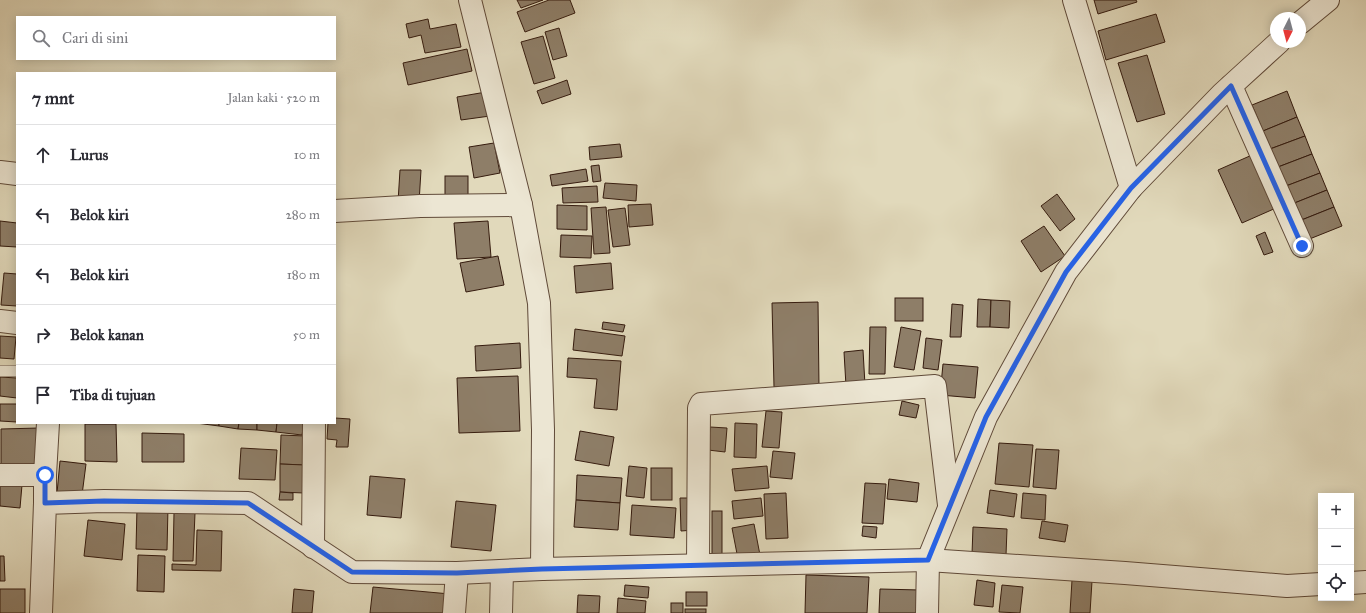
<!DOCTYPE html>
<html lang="id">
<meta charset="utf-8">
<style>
body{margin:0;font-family:"IM FELL Great Primer",serif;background:#f2f2f3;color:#2b2b33}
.controls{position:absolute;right:12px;bottom:12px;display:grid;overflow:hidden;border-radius:0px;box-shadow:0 2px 10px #0003}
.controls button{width:36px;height:36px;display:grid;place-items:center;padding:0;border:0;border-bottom:1px solid #e1e1e2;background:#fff;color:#2b2b33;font:20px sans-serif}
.compass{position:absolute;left:1270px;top:12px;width:36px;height:36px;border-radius:50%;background:#fff;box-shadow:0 2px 10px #0003;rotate:186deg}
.stop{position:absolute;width:12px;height:12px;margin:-9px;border:3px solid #2563eb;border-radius:50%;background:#fff}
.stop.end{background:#2563eb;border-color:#fff;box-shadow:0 1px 4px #0008}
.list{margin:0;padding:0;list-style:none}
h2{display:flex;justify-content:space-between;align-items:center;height:52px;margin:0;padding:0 16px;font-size:17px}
h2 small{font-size:13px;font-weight:400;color:#7c7c81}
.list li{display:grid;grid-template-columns:26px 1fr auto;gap:12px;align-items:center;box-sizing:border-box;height:60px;padding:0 16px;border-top:1px solid #e1e1e2}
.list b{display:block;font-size:15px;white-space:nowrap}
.list em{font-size:13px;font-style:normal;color:#7c7c81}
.icon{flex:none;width:22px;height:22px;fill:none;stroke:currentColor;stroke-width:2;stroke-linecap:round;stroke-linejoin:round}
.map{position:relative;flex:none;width:1366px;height:613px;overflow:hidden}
.search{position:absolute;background:#fff;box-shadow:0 2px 10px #0003;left:16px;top:16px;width:320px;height:44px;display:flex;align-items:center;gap:10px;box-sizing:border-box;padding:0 14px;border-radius:0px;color:#7c7c81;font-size:15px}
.panel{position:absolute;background:#fff;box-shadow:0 2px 10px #0003;left:16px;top:72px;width:320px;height:352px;border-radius:0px}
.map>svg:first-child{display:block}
</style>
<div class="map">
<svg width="1366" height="613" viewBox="0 0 1366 613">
<rect width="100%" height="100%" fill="#e1d9bb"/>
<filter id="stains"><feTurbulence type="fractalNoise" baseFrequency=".005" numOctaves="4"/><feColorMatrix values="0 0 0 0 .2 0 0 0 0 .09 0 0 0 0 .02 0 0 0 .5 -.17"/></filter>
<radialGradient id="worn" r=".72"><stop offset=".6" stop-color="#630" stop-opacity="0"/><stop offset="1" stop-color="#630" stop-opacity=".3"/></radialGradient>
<g fill="#8e7e68" stroke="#351b0e">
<path d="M 517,0 L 543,0 L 521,8 Z"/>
<path d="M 549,0 L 570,0 L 575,13 L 525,32 L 517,12 Z"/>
<path d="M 1094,0 L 1136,0 L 1137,2 L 1098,14 Z"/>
<path d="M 1156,14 L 1165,42 L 1106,60 L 1098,31 Z"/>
<path d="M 428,19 L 430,29 L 456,24 L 461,47 L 425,53 L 421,35 L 409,38 L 406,24 Z"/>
<path d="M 559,28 L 567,56 L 553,60 L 545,32 Z"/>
<path d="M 543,36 L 555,78 L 534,84 L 521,42 Z"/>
<path d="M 467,49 L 472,71 L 408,85 L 403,63 Z"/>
<path d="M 1147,55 L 1165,114 L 1137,122 L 1118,63 Z"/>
<path d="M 567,80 L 571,94 L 542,104 L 537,91 Z"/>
<path d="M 1287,91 L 1297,117 L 1263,131 L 1252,105 Z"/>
<path d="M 486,92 L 490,116 L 461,120 L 457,97 Z"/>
<path d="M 1297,117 L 1305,136 L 1270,149 L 1263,131 Z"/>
<path d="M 1305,136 L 1312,154 L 1278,167 L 1270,149 Z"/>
<path d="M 494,143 L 500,173 L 474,178 L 469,147 Z"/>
<path d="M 620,144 L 622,157 L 590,160 L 589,147 Z"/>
<path d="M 1312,154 L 1320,173 L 1286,186 L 1278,167 Z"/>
<path d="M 1252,155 L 1276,208 L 1242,223 L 1218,170 Z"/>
<path d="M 599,165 L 601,181 L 593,182 L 591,166 Z"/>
<path d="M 586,169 L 588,181 L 552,186 L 550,175 Z"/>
<path d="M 400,170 L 421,170 L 419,203 L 398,202 Z"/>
<path d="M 1320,173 L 1327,190 L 1292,204 L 1286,186 Z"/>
<rect x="445" y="176" width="23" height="24"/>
<path d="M 605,183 L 637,185 L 636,201 L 603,198 Z"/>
<path d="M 597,186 L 598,202 L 563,203 L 562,188 Z"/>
<path d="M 1327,190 L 1334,207 L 1299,221 L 1292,204 Z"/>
<path d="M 1057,194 L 1075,219 L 1060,231 L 1041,206 Z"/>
<path d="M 651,204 L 653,225 L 629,227 L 628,205 Z"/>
<path d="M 557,205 L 587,206 L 587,230 L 557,229 Z"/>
<path d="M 606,207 L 610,253 L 594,254 L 591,208 Z"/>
<path d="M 1334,207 L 1342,226 L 1307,240 L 1299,221 Z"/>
<path d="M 625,208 L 630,245 L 613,247 L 608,210 Z"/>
<path d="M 0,221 L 17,223 L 17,247 L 0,246 Z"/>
<path d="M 488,221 L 491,257 L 457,259 L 454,223 Z"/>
<path d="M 1044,226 L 1065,256 L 1041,272 L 1021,241 Z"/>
<path d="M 1265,232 L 1273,252 L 1264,255 L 1256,236 Z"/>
<path d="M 561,235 L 592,236 L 591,258 L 560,257 Z"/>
<path d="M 498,256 L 504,285 L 466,292 L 460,263 Z"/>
<path d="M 611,263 L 613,289 L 576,293 L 574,266 Z"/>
<path d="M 4,273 L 17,274 L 17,306 L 1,305 Z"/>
<rect x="895" y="298" width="28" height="23"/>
<path d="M 978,299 L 991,300 L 990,327 L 977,327 Z"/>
<path d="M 991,300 L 1010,301 L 1009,328 L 990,327 Z"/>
<path d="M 818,302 L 819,387 L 774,387 L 772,303 Z"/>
<path d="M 952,304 L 963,305 L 961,337 L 950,337 Z"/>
<path d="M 603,322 L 625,325 L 623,332 L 602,329 Z"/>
<path d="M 870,327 L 886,327 L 885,374 L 869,374 Z"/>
<path d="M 901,327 L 921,331 L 914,370 L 894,367 Z"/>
<path d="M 575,329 L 625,336 L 622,356 L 573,350 Z"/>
<path d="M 0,336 L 16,337 L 14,359 L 0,358 Z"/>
<path d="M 926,338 L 942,340 L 938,370 L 923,368 Z"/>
<path d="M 520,343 L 521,368 L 476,371 L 475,346 Z"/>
<path d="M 863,350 L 865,385 L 846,386 L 844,352 Z"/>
<path d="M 568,358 L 621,361 L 617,410 L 594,408 L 597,379 L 567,377 Z"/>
<path d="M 943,364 L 978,367 L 975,398 L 940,395 Z"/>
<path d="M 518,376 L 520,431 L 459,433 L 457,378 Z"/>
<path d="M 0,377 L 17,378 L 17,398 L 0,396 Z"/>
<path d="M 902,401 L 919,405 L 916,418 L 899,415 Z"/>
<path d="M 0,404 L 17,404 L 17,422 L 0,421 Z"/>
<path d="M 766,411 L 782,412 L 779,448 L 762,447 Z"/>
<path d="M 335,418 L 350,419 L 348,447 L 336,447 L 337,440 L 327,439 L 328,423 L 335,423 Z"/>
<path d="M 196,423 L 219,423 L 219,426 Z"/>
<path d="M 219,423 L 239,423 L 238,429 L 219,426 Z"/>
<path d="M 239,423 L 257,423 L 257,430 L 238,429 Z"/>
<path d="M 257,423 L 277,423 L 276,432 L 257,430 Z"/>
<path d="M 277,423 L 304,423 L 302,435 L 276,432 Z"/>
<path d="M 735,423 L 757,424 L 756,458 L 734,457 Z"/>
<path d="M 85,424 L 116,424 L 117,462 L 85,461 Z"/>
<path d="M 710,427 L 727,428 L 725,452 L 708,450 Z"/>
<path d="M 39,428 L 39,466 L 1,466 L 1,429 Z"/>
<path d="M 580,431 L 614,437 L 609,466 L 575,460 Z"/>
<path d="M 142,433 L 184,434 L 184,462 L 142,462 Z"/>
<path d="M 281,435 L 305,436 L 305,465 L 280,464 Z"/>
<path d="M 999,443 L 1033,445 L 1029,487 L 995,484 Z"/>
<path d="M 241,448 L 277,450 L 275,480 L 239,479 Z"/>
<path d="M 1036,449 L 1059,450 L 1056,489 L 1033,487 Z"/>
<path d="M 773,451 L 795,453 L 792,479 L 770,477 Z"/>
<path d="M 60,461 L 86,464 L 82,495 L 57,493 Z"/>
<path d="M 280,464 L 305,465 L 304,493 L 280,492 Z"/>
<path d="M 629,466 L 647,468 L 644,498 L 626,496 Z"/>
<path d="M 767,466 L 769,488 L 735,491 L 732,469 Z"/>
<rect x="651" y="468" width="21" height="32"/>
<path d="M 577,475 L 622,478 L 620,503 L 576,500 Z"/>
<path d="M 370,476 L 405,479 L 401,518 L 367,515 Z"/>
<path d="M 889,479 L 919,483 L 917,502 L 887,499 Z"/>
<path d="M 0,483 L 22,485 L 20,508 L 0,506 Z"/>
<path d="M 865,483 L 886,484 L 883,524 L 862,523 Z"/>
<path d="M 990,490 L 1017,494 L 1014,517 L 987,513 Z"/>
<path d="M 280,492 L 293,493 L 293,500 L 279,500 Z"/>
<path d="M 786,493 L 788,538 L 766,539 L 764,494 Z"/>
<path d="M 1023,493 L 1046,495 L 1045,520 L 1021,518 Z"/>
<path d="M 680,498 L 694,498 L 694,530 L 681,531 Z"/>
<path d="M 761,498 L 763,516 L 734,519 L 732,501 Z"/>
<path d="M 576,500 L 620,503 L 618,530 L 574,527 Z"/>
<path d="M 456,501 L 496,505 L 491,551 L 451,547 Z"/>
<path d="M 632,505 L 676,508 L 674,538 L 630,535 Z"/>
<path d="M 137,507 L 168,507 L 167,550 L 136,549 Z"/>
<rect x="712" y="511" width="10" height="48"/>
<path d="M 174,513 L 195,513 L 193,561 L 173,561 Z"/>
<path d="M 88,520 L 125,524 L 122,560 L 84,556 Z"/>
<path d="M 1042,521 L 1068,525 L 1065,542 L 1039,538 Z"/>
<path d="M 754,524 L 760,555 L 738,559 L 732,528 Z"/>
<path d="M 863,526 L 877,527 L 876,538 L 862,536 Z"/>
<path d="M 973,527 L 1007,529 L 1006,555 L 972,554 Z"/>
<path d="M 197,530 L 222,531 L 221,571 L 172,570 L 172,564 L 196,565 Z"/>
<path d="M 138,555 L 165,556 L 164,592 L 137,591 Z"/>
<path d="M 0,556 L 4,556 L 5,581 L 0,581 Z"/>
<path d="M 806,575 L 869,577 L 867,613 L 805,613 Z"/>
<path d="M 977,580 L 995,583 L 993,607 L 974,605 Z"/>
<path d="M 1072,580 L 1092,581 L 1090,613 L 1070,613 Z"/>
<path d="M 625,585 L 649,587 L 648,598 L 624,596 Z"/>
<path d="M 1002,585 L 1023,587 L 1020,613 L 999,612 Z"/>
<path d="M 373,587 L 450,594 L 448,613 L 370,613 Z"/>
<rect x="0" y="589" width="25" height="24"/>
<path d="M 294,589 L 314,591 L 312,613 L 292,613 Z"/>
<path d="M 880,589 L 920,590 L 919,613 L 879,613 Z"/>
<rect x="686" y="592" width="21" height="14"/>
<path d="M 578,595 L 600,596 L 599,613 L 577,613 Z"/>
<path d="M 618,598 L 646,601 L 645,613 L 617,613 Z"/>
<rect x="671" y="603" width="12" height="10"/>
<rect x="685" y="609" width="21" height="4"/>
</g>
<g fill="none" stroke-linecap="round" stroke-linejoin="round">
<g stroke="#604a39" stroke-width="12">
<path id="lane" d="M 0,371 L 17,371"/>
</g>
<g stroke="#604a39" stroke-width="24">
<g id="street">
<path d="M 470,0 L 521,205 L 539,303 L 543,430 L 542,569"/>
<path d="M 1074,0 L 1131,188"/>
<path d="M 1300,23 L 1328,0"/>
<path d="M 1231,86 L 1302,246"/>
<path d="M 0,172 L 17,174"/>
<path d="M 335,211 L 420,206 L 521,205"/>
<path d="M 0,321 L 17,323"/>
<path d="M 0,475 L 45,475 L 45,503"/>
<path d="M 45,475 L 48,423"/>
<path d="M 313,547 L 314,423"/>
<path d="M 698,565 L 699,408 L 701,404 L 935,386 L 949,505"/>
<path d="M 1351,583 L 1366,582"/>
<path d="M 41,613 L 45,503 L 104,501 L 248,503 L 352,572 L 457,573 L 542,569 L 928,560 L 1125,573 L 1287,586 L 1321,584"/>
<path d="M 454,613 L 457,573"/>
<path d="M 501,613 L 502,571"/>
<path d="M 927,613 L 928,560 L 986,417 L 1066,272 L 1131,188 L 1222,94 L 1279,42"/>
</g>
</g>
<use href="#lane" stroke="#ece6d3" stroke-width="11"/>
<use href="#street" stroke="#ece6d3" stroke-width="22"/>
</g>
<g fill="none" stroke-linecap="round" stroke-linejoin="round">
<path stroke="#2563eb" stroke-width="5" d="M 45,475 L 45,503 L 104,501 L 248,503 L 352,572 L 457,573 L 542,569 L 928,560 L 986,417 L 1066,272 L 1131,188 L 1231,86 L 1302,246"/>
</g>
<rect width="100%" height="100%" filter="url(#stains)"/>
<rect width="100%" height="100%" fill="url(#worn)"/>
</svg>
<div class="controls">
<button>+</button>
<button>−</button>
<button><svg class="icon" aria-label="locate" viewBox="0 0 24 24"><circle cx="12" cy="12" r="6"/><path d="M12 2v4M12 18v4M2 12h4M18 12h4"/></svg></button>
</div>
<svg class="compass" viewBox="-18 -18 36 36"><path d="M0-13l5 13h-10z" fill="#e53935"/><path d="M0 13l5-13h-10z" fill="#7c7c81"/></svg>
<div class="stop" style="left:45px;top:475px"></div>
<div class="stop end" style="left:1302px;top:246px"></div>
<div class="search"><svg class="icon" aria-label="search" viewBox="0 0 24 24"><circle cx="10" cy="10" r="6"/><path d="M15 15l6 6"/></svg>Cari di sini</div>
<section class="panel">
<h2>7 mnt<small>Jalan kaki · 520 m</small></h2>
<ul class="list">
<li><svg class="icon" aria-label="ahead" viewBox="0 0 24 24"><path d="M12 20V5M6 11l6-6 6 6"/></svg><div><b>Lurus</b></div><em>10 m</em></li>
<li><svg class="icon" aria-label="left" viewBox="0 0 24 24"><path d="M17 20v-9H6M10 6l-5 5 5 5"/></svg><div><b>Belok kiri</b></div><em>280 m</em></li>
<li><svg class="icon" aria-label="left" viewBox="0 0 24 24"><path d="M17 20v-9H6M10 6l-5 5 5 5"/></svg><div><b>Belok kiri</b></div><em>180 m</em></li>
<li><svg class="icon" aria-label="right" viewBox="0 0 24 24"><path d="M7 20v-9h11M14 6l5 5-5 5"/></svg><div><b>Belok kanan</b></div><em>50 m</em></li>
<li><svg class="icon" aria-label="arrive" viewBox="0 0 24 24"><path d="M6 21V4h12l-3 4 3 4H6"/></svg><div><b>Tiba di tujuan</b></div></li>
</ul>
</section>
</div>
